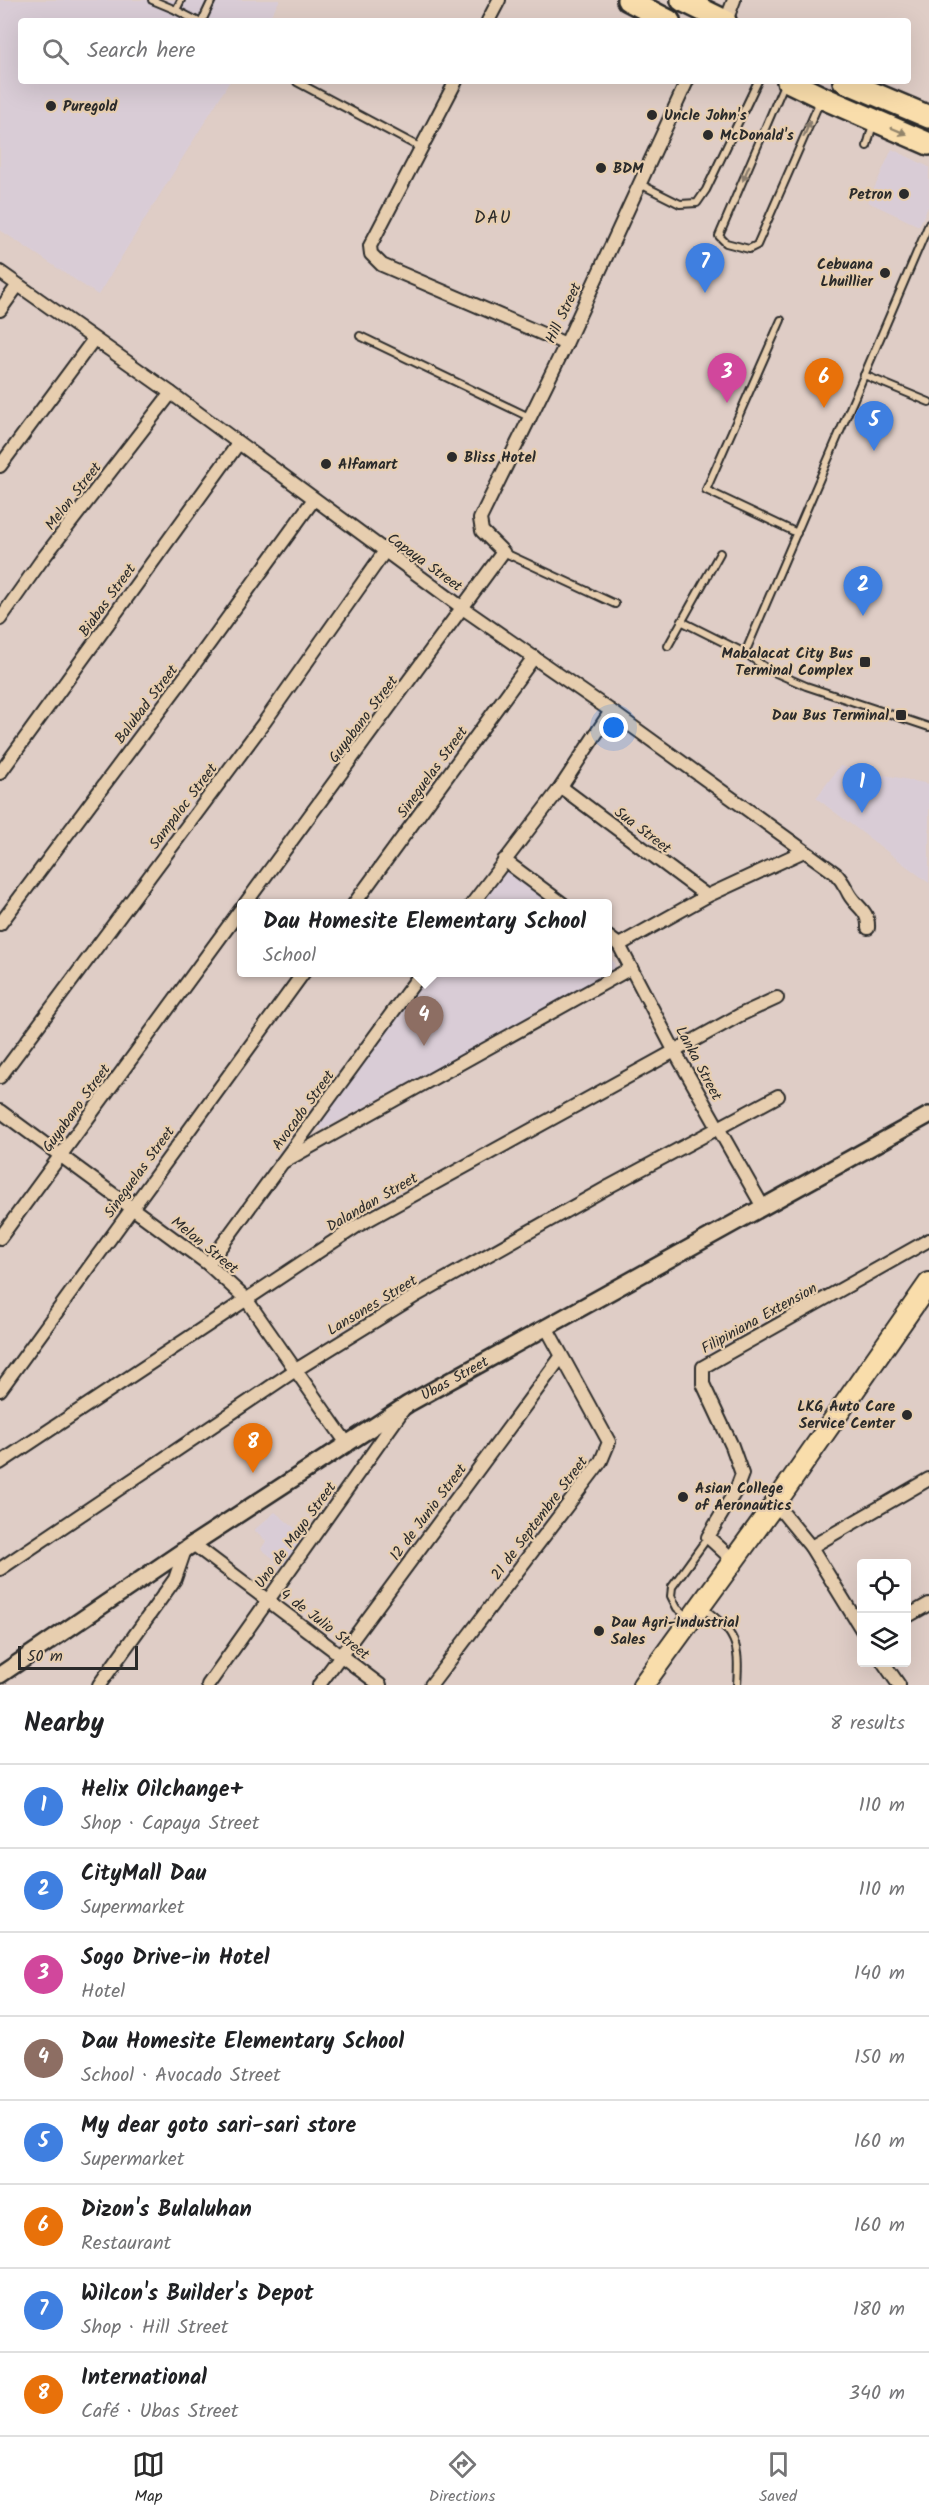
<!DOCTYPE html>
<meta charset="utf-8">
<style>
body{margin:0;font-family:Kalam,sans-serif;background:#f2f2f2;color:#202124}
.controls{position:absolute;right:18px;bottom:18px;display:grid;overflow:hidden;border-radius:6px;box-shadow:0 6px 24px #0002}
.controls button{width:54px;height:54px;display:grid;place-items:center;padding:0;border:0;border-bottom:2px solid #e0e0e0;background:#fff;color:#202124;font:30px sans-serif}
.scale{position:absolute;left:18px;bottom:15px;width:120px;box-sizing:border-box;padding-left:6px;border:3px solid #2b2b2b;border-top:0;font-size:16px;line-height:21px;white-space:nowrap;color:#2b2b2b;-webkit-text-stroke:4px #e7ceaf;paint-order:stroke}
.you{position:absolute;left:614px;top:728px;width:21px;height:21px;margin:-15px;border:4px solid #fff;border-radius:50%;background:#1a73e8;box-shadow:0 0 0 9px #1a73e833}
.badge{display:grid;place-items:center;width:39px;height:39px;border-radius:50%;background:#2b2b2b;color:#fff;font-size:20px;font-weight:700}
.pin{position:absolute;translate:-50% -50px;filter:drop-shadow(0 2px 3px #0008)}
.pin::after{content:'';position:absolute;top:32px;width:21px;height:18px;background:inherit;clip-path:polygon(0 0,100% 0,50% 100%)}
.popup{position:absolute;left:237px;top:899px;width:375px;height:78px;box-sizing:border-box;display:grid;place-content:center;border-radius:6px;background:#fff;filter:drop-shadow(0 2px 4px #0005);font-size:20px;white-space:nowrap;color:#757577}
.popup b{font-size:22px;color:#202124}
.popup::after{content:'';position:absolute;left:50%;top:100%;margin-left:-12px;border:12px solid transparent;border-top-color:#fff}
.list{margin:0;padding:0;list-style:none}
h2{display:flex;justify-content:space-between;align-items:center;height:78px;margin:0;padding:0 24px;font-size:26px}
h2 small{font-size:20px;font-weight:400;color:#757577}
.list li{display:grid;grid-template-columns:39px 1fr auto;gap:18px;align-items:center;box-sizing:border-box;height:84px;padding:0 24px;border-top:2px solid #e0e0e0}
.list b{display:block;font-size:22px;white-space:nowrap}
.list p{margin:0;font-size:20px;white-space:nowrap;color:#757577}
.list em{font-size:20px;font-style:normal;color:#757577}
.icon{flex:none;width:33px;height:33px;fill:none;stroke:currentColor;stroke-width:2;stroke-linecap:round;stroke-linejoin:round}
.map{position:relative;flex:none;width:929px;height:1685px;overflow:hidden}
.search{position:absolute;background:#fff;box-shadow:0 6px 24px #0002;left:18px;right:18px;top:18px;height:66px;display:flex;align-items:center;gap:15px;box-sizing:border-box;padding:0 21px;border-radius:6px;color:#757577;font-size:22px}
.sheet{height:750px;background:#fff}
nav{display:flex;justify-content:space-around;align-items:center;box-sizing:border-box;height:84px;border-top:2px solid #e0e0e0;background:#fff;font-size:16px;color:#757577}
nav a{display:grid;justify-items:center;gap:3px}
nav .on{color:#2b2b2b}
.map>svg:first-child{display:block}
</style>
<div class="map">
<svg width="929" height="1685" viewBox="0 0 929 1685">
<rect width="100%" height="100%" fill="#dfcdc6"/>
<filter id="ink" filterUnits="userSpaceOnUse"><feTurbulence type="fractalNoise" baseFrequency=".0167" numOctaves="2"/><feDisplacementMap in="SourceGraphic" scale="12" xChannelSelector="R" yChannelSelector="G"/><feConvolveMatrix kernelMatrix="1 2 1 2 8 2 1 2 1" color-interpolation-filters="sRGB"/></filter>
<g filter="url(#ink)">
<g fill="#d9ccd6">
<path d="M 0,0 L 280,0 L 267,21 L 21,21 L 21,81 L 230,81 L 98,295 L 0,230 Z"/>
<path d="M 892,149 L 929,167 L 929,205 L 919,226 L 868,202 Z"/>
<path d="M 840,766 L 929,784 L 929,883 L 816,798 Z"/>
<path d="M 505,869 L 550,903 L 479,904 Z"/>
<path d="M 607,948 L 617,970 L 322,1130 L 313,1122 L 426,973 L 607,972 Z"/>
<path d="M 275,1512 L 306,1537 L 283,1566 L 261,1549 L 266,1541 L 254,1530 Z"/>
</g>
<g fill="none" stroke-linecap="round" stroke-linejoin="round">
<g stroke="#2b2b2b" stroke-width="10">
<g id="service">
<path d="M 152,0 L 176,10 L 181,0"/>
<path d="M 176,10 L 197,21"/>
<path d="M 202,21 L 212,0"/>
<path d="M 297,82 L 421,148"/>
<path d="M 785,82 L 719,236 L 726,243 L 749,249 L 757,245 L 820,101"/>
<path d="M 867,146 L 873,124"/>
<path d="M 640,184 L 680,204 L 697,203 L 706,190 L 758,81"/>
<path d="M 781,320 L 706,490 L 797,533"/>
<path d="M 360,336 L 529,417"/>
<path d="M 864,375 L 929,402"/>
<path d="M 503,552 L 615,604"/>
<path d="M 683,622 L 745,653 L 769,670 L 806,686 L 929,727"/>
<path d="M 668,646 L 720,553"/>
<path d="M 745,653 L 929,224"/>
<path d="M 702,1607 C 736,1633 740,1643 737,1685"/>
<path d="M 688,1617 L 677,1608 L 671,1596 L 672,1587 L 708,1537"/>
</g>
</g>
<g stroke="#2b2b2b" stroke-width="16">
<g id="minor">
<path d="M 488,21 L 499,0"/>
<path d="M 726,21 L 734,0"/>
<path d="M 456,81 L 370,246 L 371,254 L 382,265 L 566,344"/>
<path d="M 0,272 L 171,393 L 464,609 L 611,711 L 835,873 C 843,881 844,885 849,894 C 857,908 869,910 868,928"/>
<path d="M 0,310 L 18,285"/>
<path d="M 0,466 L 94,339"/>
<path d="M 0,619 L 41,561 L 171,393"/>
<path d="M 0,773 L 238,444"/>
<path d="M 561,787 L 707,896"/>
<path d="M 504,860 L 563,904"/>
<path d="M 245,904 L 503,552 L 482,531 L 480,519 L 566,344 L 687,81"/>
<path d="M 354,904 L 534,657"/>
<path d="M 472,904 L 561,787 L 611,711"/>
<path d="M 0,924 L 190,670 L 314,499"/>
<path d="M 607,936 L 619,945 L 675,1052 L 763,1207"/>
<path d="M 619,945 L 707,896 L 804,851"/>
<path d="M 0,1077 L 263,724 L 385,551"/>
<path d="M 0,1111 L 208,1264 L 246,1299 L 348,1445"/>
<path d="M 283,1162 L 631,968"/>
<path d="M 0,1238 L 241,909"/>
<path d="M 208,1264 L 422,972"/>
<path d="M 0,1390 L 304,972"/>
<path d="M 0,1463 L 357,1226 L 740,1015 L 777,998"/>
<path d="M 775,1503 L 811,1547 L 862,1630"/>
<path d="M 193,1544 L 380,1685"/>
<path d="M 811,1547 L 929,1479"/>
<path d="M 733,1560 L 708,1537 L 736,1490 L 742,1474 L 732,1446 L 703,1384 L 703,1367 L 929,1240"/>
<path d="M 0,1569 L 294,1371 L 417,1295 L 610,1186 L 778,1096"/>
<path d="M 906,1617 L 929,1604"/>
<path d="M 883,1662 L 899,1685"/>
<path d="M 99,1685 L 175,1579 L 185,1550"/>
<path d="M 208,1685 L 405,1407"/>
<path d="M 319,1685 L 561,1357"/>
<path d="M 431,1685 L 601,1461 L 609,1442 L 546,1327"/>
</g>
</g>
<g stroke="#2b2b2b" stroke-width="20">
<g id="tertiary">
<path id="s1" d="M 0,1675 L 193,1544 L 408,1404 L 929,1115"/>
</g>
</g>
<g stroke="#2b2b2b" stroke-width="24">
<path id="primary" d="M 643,1685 L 784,1491 L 929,1283"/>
</g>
<g stroke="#2b2b2b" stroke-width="26">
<g id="trunk">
<path d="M 628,0 L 669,21"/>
<path d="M 682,0 L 725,21"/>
<path d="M 788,81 L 821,97 L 929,144"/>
<path d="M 844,81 L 929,117"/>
</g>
</g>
<use href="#service" stroke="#e7ceaf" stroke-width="6"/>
<use href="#minor" stroke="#e7ceaf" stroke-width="12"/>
<use href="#tertiary" stroke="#e7ceaf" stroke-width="15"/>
<use href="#primary" stroke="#f9ddab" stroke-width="20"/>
<use href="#trunk" stroke="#f9ddab" stroke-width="21"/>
</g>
<defs><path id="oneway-solid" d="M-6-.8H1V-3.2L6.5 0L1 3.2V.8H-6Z" transform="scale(1.5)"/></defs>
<g fill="#897c6d">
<use href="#oneway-solid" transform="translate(807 129) rotate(-67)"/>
<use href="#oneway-solid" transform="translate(746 173) rotate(113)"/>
</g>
<use fill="#92846b" href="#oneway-solid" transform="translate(899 131) rotate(23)"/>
</g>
<g fill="#2b2b2b" stroke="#e7ceaf" stroke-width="2">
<circle cx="51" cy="106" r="6"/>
<circle cx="652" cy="115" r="6"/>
<circle cx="708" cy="135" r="6"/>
<circle cx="601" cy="168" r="6"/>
<circle cx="904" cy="194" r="6"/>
<circle cx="885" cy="273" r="6"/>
<circle cx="452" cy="457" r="6"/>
<circle cx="326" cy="464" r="6"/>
<rect x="859" y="656" width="12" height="12" rx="3"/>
<rect x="895" y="709" width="12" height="12" rx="3"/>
<circle cx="907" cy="1415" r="6"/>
<circle cx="683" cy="1497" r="6"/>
<circle cx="599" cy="1631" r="6"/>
</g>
<g text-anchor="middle" stroke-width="4.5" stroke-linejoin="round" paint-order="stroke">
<g font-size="15" font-weight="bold" fill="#2b2b2b" stroke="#e7ceaf" text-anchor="start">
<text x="63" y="111">Puregold</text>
<text x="664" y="120">Uncle John's</text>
<text x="720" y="140">McDonald's</text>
<text x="613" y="173">BDM</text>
<text x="892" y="199" text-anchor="end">Petron</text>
<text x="873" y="269" text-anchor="end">Cebuana<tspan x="873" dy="17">Lhuillier</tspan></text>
<text x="464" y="462">Bliss Hotel</text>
<text x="338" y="469">Alfamart</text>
<text x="853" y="658" text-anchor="end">Mabalacat City Bus<tspan x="853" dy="17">Terminal Complex</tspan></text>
<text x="889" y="720" text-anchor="end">Dau Bus Terminal</text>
<text x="895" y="1411" text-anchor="end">LKG Auto Care<tspan x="895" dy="17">Service Center</tspan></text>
<text x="695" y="1493">Asian College<tspan x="695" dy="17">of Aeronautics</tspan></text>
<text x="611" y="1627">Dau Agri-Industrial<tspan x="611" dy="17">Sales</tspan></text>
</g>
<g font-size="15" fill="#2b2b2b" stroke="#e7ceaf">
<text transform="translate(563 313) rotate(-65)" y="5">Hill Street</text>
<text transform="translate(73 496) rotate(-52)" y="5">Melon Street</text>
<text transform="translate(425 562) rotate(36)" y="5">Capaya Street</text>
<text transform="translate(107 600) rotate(-54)" y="5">Biabas Street</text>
<text transform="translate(146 704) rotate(-53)" y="5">Balubad Street</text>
<text transform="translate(363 719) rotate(-53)" y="5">Guyabano Street</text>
<text transform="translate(432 772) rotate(-54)" y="5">Sineguelas Street</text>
<text transform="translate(183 806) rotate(-53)" y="5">Sampaloc Street</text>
<text transform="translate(643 830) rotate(37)" y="5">Sua Street</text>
<text transform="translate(699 1063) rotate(62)" y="5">Lanka Street</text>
<text transform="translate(76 1108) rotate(-54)" y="5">Guyabano Street</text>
<text transform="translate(303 1110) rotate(-54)" y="5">Avocado Street</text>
<text transform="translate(139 1172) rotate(-54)" y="5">Sineguelas Street</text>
<text transform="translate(372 1202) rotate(-30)" y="5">Dalandan Street</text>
<text transform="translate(205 1245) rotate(39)" y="5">Melon Street</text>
<text transform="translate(372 1305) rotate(-31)" y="5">Lansones Street</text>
<text transform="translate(759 1318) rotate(-29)" y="5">Filipiniana Extension</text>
<text dy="5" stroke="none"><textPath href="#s1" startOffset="543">Ubas Street</textPath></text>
<text transform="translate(428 1512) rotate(-53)" y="5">12 de Junio Street</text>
<text transform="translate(539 1518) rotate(-53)" y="5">21 de Septembre Street</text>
<text transform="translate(295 1535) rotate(-54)" y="5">Uno de Mayo Street</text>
<text transform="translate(325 1624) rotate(37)" y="5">4 de Julio Street</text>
</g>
<g font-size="18" letter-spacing="1.5" fill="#2b2b2b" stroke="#e7ceaf">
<text x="493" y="223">DAU</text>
</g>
</g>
</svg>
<div class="controls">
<button><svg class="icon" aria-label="locate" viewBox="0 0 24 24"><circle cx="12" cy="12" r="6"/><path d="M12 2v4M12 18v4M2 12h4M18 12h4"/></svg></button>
<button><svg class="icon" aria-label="layers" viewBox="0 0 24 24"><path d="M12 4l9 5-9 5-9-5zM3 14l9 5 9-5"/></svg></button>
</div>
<div class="scale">50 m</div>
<div class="you"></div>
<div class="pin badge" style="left:862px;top:813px;background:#3f7fe0">1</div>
<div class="pin badge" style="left:863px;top:616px;background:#3f7fe0">2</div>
<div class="pin badge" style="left:727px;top:403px;background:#d1479c">3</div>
<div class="pin badge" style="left:424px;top:1046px;background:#8d6e63">4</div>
<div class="popup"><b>Dau Homesite Elementary School</b>School</div>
<div class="pin badge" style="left:874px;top:451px;background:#3f7fe0">5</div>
<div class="pin badge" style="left:824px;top:408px;background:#e8710a">6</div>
<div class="pin badge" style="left:705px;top:293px;background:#3f7fe0">7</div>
<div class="pin badge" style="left:253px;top:1473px;background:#e8710a">8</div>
<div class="search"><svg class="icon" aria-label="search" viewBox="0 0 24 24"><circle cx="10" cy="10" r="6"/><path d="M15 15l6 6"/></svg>Search here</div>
</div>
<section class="sheet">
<h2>Nearby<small>8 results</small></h2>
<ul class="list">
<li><span class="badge" style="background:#3f7fe0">1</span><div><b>Helix Oilchange+</b><p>Shop · Capaya Street</p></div><em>110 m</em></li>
<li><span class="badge" style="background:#3f7fe0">2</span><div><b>CityMall Dau</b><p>Supermarket</p></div><em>110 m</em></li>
<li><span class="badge" style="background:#d1479c">3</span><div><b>Sogo Drive-in Hotel</b><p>Hotel</p></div><em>140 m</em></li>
<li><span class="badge" style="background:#8d6e63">4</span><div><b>Dau Homesite Elementary School</b><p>School · Avocado Street</p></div><em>150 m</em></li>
<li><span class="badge" style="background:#3f7fe0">5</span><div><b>My dear goto sari-sari store</b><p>Supermarket</p></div><em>160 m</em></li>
<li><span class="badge" style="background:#e8710a">6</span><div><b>Dizon's Bulaluhan</b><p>Restaurant</p></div><em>160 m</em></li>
<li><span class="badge" style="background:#3f7fe0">7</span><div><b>Wilcon's Builder's Depot</b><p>Shop · Hill Street</p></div><em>180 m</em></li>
<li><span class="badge" style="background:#e8710a">8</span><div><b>International</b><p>Café · Ubas Street</p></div><em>340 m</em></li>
</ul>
</section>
<nav>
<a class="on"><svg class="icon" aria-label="map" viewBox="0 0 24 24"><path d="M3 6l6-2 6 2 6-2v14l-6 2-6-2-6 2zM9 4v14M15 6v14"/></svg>Map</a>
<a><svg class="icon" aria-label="directions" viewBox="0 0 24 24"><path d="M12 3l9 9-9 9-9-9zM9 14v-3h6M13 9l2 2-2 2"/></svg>Directions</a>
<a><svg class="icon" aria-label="saved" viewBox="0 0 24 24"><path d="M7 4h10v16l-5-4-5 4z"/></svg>Saved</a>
</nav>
